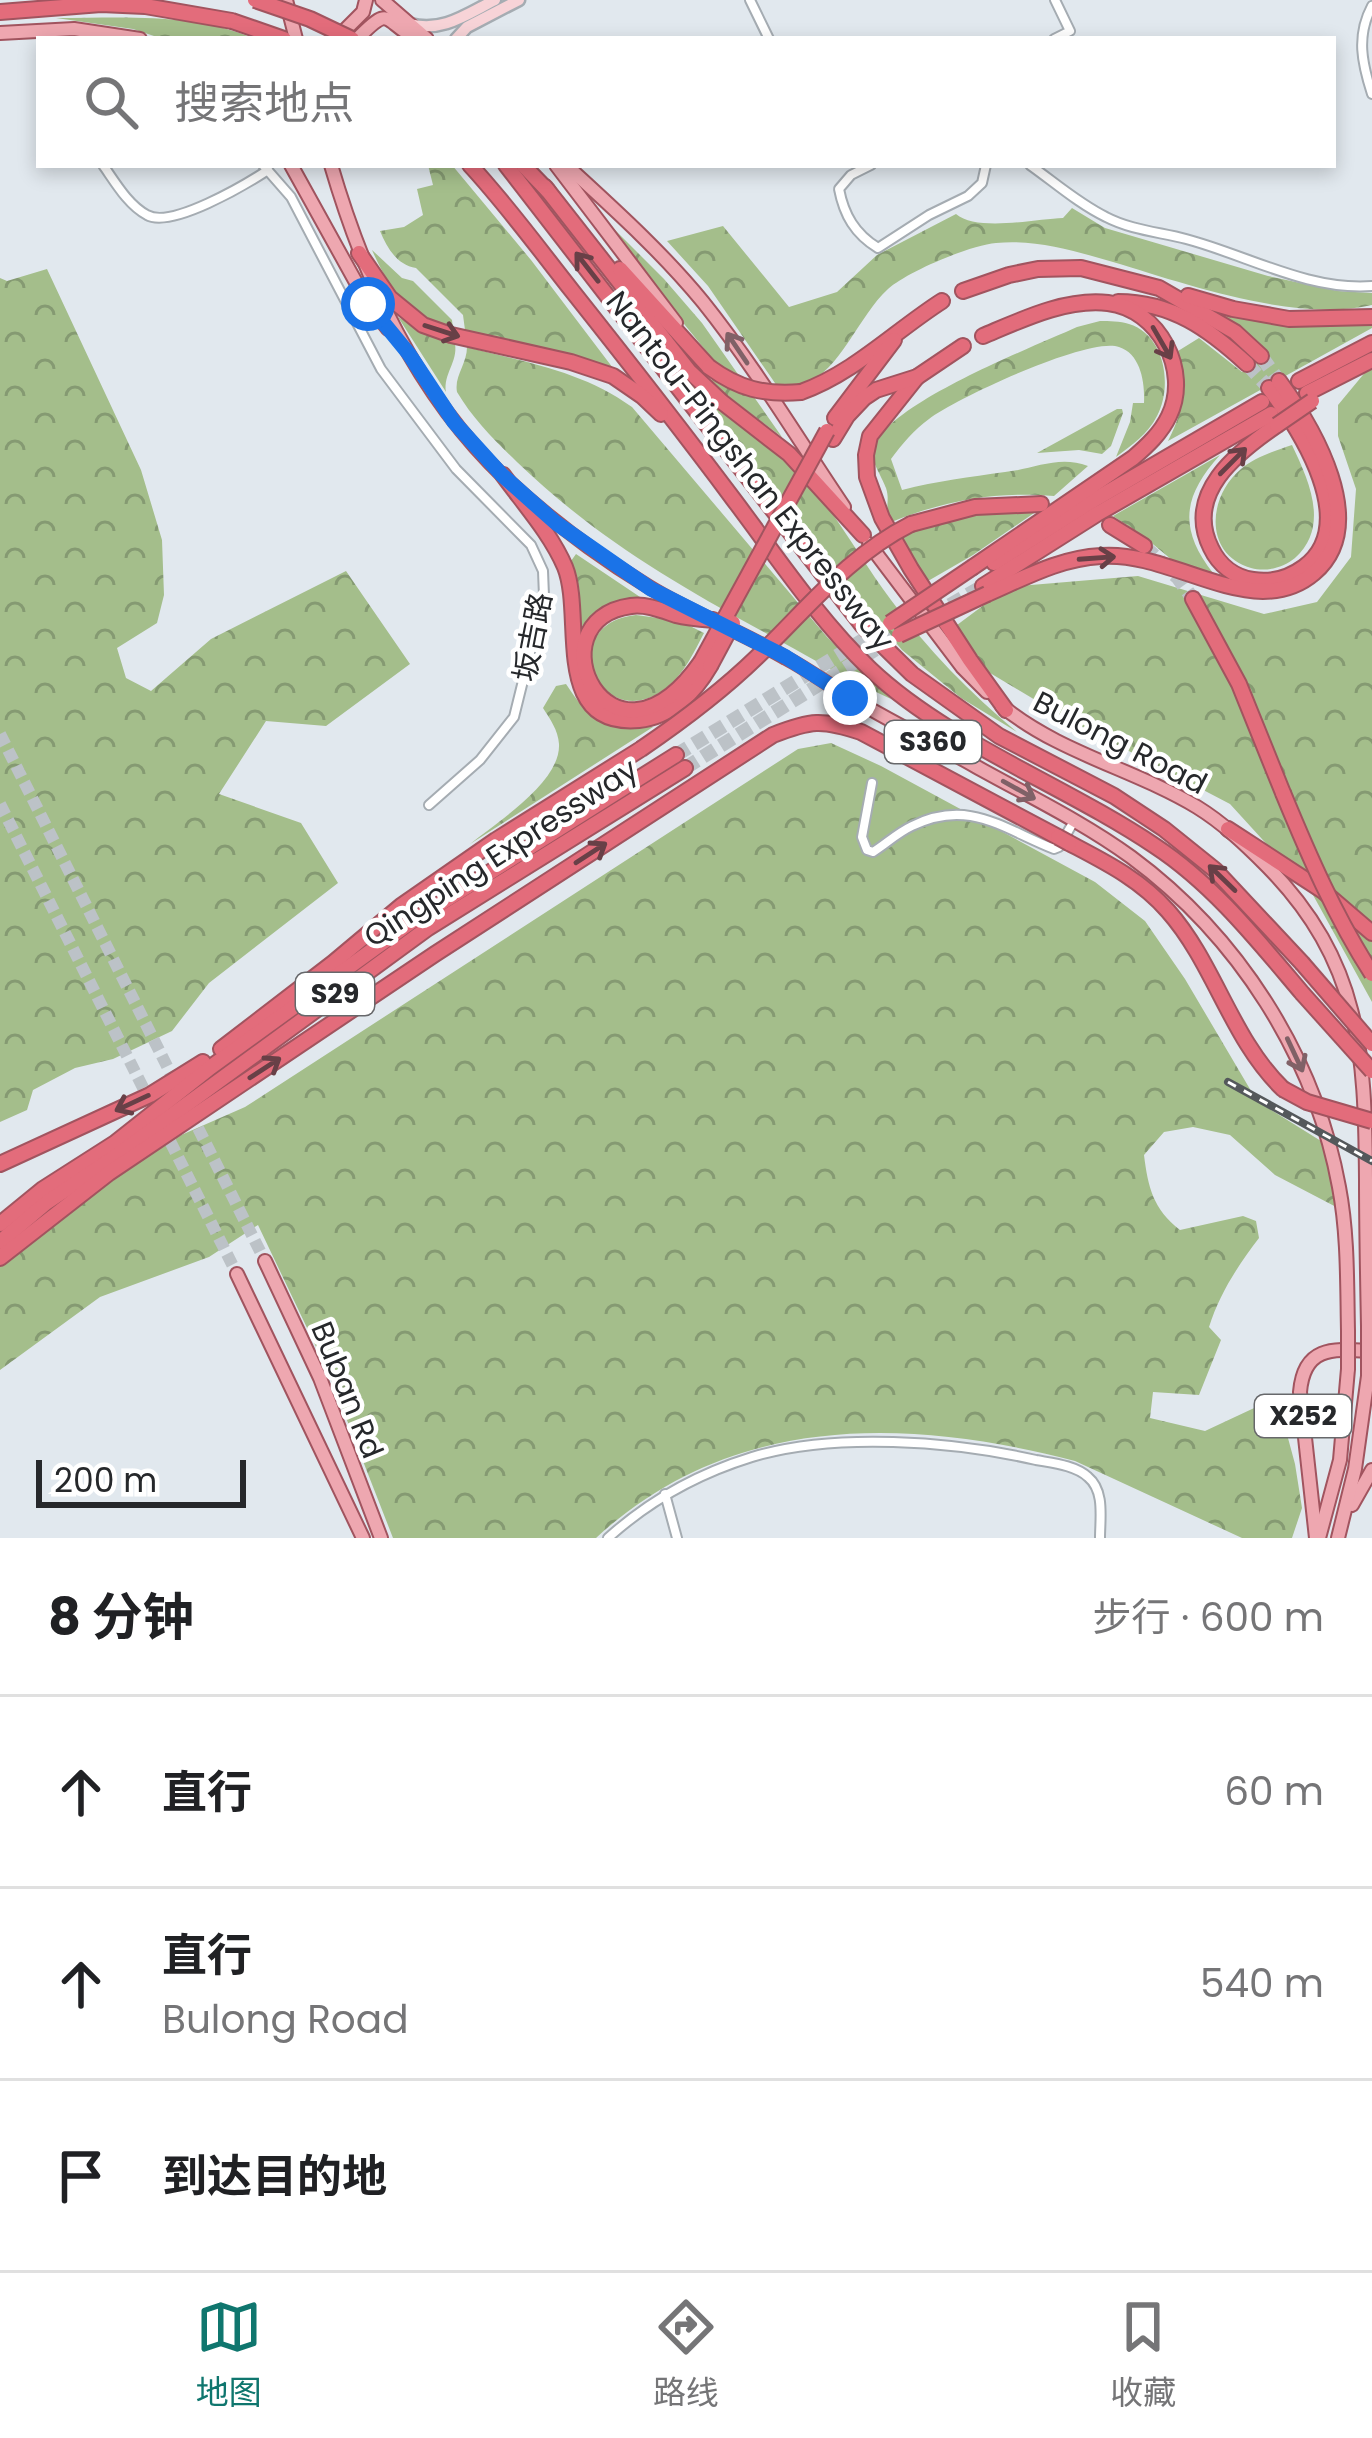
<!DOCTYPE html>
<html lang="zh">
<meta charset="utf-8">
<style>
body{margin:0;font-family:Poppins,"Noto Sans SC",sans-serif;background:#f2f2f2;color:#202124}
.scale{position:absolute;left:36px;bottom:30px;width:210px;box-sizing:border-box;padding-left:12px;border:6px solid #26282b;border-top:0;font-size:33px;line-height:42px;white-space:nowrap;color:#26282b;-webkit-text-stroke:9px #fff;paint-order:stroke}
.stop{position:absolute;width:36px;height:36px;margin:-27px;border:9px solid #1a73e8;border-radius:50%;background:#fff}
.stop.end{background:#1a73e8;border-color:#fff;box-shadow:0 3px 12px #0008}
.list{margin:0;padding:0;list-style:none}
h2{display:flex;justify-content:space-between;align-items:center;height:156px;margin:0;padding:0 48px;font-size:51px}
h2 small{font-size:39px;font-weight:400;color:#757577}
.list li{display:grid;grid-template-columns:78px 1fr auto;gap:36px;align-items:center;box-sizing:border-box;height:192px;padding:0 48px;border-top:3px solid #e0e0e0}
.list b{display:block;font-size:45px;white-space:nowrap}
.list p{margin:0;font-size:39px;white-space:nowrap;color:#757577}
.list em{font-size:39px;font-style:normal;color:#757577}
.icon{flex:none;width:66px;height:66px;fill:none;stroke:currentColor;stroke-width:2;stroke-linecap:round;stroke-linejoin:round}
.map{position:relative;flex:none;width:1372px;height:1538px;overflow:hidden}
.search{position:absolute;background:#fff;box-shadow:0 6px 18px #0003;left:36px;right:36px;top:36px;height:132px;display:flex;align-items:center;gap:30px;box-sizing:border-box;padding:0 42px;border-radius:0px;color:#757577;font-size:45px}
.sheet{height:732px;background:#fff}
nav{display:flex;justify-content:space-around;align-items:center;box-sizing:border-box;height:168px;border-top:3px solid #e0e0e0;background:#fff;font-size:33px;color:#757577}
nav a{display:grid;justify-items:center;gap:6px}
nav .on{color:#0f766e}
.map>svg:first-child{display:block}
</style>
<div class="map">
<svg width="1372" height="1538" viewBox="0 0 1372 1538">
<defs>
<pattern id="forest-crowns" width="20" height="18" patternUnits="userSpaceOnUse" patternTransform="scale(3)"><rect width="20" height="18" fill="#a4be8b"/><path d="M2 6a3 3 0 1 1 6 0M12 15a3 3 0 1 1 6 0" fill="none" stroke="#859a72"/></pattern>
</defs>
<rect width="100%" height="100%" fill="#e1e8ee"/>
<g fill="url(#forest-crowns)">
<path d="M 56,18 C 122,18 194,12 255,39 L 163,39 L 133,29 Z"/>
<path d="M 428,165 L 452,165 L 531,260 L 619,376 L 562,356 L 465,330 L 463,315 L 416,268 C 397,265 387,248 380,231 L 404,227 L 423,215 L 417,189 L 433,185 Z"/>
<path d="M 1072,208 L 1105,228 L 1268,276 L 1338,291 L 1372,293 L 1372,305 C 1296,323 1186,284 1113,262 C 1075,251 1036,239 996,243 C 970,245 907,272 888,289 C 859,315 840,372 804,384 C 796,387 786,386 777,386 L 708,286 L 667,241 L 723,226 L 789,307 L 837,292 L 877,255 L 956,214 C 977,232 1035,219 1063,218 Z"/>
<path d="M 609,224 L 664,279 L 702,323 L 782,437 L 710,383 L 719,367 L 646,277 Z"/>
<path d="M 372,250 L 402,278 L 413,281 L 452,320 L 453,329 C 408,313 391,293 372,250 Z"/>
<path d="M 47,269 L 141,470 L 162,540 L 164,595 L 157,623 L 117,648 L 126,678 L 151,691 L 211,639 L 346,571 L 410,664 L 326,726 L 266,721 L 219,794 L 301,823 L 338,883 L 209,983 L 172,1031 L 113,1059 L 75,1068 L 33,1090 L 27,1110 L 0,1122 L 0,278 L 7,281 Z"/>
<path d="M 1203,300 L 1245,311 L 1372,318 L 1372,328 L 1168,441 C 1184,410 1187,386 1178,351 L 1199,338 L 1242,372 L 1267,357 Z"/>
<path d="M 398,317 L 427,334 L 455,344 C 458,362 443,374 446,392 Z"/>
<path d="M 1100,321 C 1109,321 1120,321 1129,324 C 1165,335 1173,386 1157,416 C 1148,434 1132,445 1116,457 L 1130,422 L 1133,403 L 1144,403 C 1145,383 1141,354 1119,347 C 1090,336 956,398 929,419 C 914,430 902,444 891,459 L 902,490 C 937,481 970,477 1005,472 C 1035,469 1058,455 1088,466 L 1054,496 C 997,491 947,500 894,521 C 882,511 891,503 886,488 C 883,479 871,460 872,453 C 876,407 1036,346 1077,327 Z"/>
<path d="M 467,347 C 524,362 583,371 632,407 L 827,637 L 891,699 C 846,679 804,654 760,630 C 669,580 593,535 517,462 C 495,441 473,419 457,392 C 454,376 467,364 467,347 Z"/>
<path d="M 1372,364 L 1372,1002 L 1313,895 L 1230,804 L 1062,716 L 970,661 L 957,625 L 1008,587 L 1138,576 L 1264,614 L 1317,602 L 1351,557 L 1356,489 L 1338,436 L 1338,405 Z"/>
<path d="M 679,374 C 717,403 760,431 793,466 C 832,505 858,556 891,600 C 928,650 970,693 1017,732 L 961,698 L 902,650 L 844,580 Z"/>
<path d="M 1117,409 L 1122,409 L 1123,413 L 1111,446 L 1102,454 L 1079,450 L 1037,453 Z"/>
<path d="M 1292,445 C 1309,481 1330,526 1295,558 C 1283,568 1266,572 1251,568 C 1203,554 1208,496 1241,469 C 1255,457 1275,451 1292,445 Z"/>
<path d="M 1220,455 C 1183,496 1178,528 1213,573 L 1172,560 L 1142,535 L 1113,516 Z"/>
<path d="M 1037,511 L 973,555 L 928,581 L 901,536 C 946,516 988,512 1037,511 Z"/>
<path d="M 576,554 L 646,601 C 611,601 608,603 581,627 L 579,587 L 571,561 Z"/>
<path d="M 636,615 L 680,621 L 704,633 C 694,652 684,674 666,688 C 600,739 552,624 636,615 Z"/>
<path d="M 566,684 C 592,724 607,728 653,727 L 470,844 C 497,822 561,782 559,744 C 558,730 550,719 543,708 L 556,686 Z"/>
<path d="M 831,743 L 881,766 L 1095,882 L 1145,921 L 1185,979 L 1257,1101 L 1329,1146 L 1340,1209 L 1275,1175 L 1230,1135 L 1193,1127 L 1164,1132 L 1144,1155 C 1148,1187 1153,1209 1180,1230 L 1243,1216 L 1256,1221 L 1259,1238 C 1237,1267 1220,1293 1209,1327 L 1221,1340 L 1199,1395 L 1153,1392 L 1150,1418 L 1205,1431 L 1267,1402 L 1285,1427 L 1295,1464 L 1302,1508 L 1292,1538 L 1242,1538 L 1075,1461 C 906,1417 731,1413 596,1538 L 393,1538 L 329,1374 L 258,1225 L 209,1257 L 100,1297 L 0,1370 L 0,1266 L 112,1175 L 163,1143 L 245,1107 L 798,749 Z"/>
</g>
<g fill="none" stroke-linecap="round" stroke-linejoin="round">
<g stroke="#bcc2c7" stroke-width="12" stroke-dasharray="12 6" stroke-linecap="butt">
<path d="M 0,734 L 178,1088"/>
<path d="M 0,804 L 237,1274"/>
<path d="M 190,1112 L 265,1261"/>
</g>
<g stroke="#bcc2c7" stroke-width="14" stroke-dasharray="14 7" stroke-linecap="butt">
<path d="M 1261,356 L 1279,381"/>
<path d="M 1247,364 L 1269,388"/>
<path d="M 1144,546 L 1178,578 L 1193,599"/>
<path d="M 950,605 L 983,586"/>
<path d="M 676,755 L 899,618"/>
<path d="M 685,768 L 905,631"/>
</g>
<g stroke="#a5acb2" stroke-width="12">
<g id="street">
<path d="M 750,0 L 769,39"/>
<path d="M 1372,6 C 1356,36 1362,63 1372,94"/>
<path d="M 1054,39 L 1070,31 L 1055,0"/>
<path d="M 103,165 C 115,182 128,205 147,215 C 171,229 245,185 268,170"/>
<path d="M 263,165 L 291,197 L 381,369 L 456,469 L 531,545 L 543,571 L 544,596 L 514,717 L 480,760 L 429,805"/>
<path d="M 871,165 L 851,175 L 839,189 C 844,215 855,234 878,248 L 929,215 L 968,196 L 982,183 L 986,165"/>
<path d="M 1030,165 C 1054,182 1079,204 1106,217 C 1131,230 1159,232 1186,239 C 1247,255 1308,291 1372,286"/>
<path d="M 872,783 L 862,837 L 867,850 L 873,852 C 886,844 897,833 912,826 C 969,798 1003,829 1054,849 L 1059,847 L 1074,821"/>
<path d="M 665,1494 L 677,1538"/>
<path d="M 608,1538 C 650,1500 697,1474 752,1457 C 834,1432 952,1441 1036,1460 C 1052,1463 1075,1465 1088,1477 C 1105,1491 1100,1518 1100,1538"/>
</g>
</g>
<g stroke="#a5acb2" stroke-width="15">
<g id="secondary">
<path d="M 410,24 C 442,33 467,14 495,0"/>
<path d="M 456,39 L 467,27 L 519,0"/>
</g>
</g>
<g stroke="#a1545f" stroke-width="16">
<g id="primary">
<path d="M 286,0 L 296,39"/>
<path d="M 382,0 L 427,39"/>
<path d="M 0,33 L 74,29 L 140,39"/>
<path d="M 337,38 L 363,12 L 366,0"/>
<path d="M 357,39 C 392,3 382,21 417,39"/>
<path d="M 291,165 L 368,304 L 388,329"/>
<path d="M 331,165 C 365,281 416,393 505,478 C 549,519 598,556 649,587 C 693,614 742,632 786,658 C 807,669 827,684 848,696 C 889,721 933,742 975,766 C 1027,795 1083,822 1131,857 C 1238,936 1315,1056 1339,1187 C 1348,1234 1347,1283 1348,1331"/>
<path d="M 556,165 L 676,323"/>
<path d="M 566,165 C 614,209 662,252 703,302 C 755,367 798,439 844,507"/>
<path d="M 869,544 L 962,667 L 987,692"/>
<path d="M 1002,706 C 1059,753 1134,769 1197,807 C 1223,823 1245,844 1267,866 C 1361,962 1365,1052 1366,1179 C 1366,1228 1367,1277 1368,1326"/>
<path d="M 265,1261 L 320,1378 L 381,1538"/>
<path d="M 237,1274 L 363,1538"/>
<path d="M 1352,1505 L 1372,1470"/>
<path d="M 1316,1538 L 1300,1392 C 1304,1345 1334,1349 1372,1351"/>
<path d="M 1319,1538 L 1340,1460 L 1348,1369"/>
<path d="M 1338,1538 L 1355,1469 L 1368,1376"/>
</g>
</g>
<g stroke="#a1545f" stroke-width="18">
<g id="highway">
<path d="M 0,12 L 101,4 L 145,6 L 232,21"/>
<path d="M 470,165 C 507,205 539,249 573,292 C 627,360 681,429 734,500 C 777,557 818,619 870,669 C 947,742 1066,786 1155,846 C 1213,884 1258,941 1302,993"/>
<path d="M 506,165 L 862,625 L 912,674 L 999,736 L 1114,796 L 1164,829 L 1215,870 L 1302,963"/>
<path d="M 523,165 L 548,191"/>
<path d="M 545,187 L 689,371 L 722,402 L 789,454 L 863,535"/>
<path d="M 359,253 L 390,298 L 423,325 L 451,335 L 571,362 L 613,376 L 642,396 L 661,414"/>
<path d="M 620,269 L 709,367"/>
<path d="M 963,291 L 1009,275 L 1038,269 L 1081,268 L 1159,288 L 1235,332 L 1261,356"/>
<path d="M 1188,296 L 1233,309 L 1289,319 L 1372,317"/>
<path d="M 1118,302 C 1172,302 1209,329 1247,364"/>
<path d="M 917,377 L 870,436 L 866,455 L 867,477 L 882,518 L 911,569 L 970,660 L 1006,710"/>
<path d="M 1299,381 L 1372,343"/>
<path d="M 1269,388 C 1300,430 1362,524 1304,567 C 1289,578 1272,583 1253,580 C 1234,577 1219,565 1211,548 C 1184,494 1236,453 1277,425"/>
<path d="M 801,392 C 854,373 895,331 942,301"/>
<path d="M 1307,393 L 1372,360"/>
<path d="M 835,418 L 894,340"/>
<path d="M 833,439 L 847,416 L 864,398 L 876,390 L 917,377 L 963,346"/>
<path d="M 503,475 C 524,504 551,534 565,567 C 585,616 550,728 639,720 C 671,717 695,692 710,666"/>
<path d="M 911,524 L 975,507 L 1041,504"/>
<path d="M 1110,525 L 1144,546"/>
<path d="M 994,563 L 1094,500 L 1262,402"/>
<path d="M 973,567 L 1133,458 C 1147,446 1161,433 1169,416 C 1191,371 1159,309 1108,303 C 1066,298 1021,320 983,336"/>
<path d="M 983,586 L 1097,514 L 1271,414"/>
<path d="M 987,594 C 1024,578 1060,558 1101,556 C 1156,552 1210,590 1263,591 C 1282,591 1300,585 1314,573 C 1371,524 1313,427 1279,381"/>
<path d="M 1193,599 L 1239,684 L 1283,793"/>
<path d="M 701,662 C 610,792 529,620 631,606 C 646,604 661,610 676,615 C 688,618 701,619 713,620"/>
<path d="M 1228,829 L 1323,891 L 1372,933"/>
<path d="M 1069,843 C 1105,862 1140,879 1168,911 C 1215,964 1231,1039 1283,1089"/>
<path d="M 221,1049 L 333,963 L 401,906 L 496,840 L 641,749"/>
<path d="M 0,1164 L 150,1095 L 203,1062"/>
<path d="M 0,1224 L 43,1189 L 115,1143 L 211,1067 L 411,922 L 676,755"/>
<path d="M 0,1242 L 46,1203 L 123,1151 L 428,928 L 685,768"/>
<path d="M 0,1258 L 109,1173 L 435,954 L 773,735 C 811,720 822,719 861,732 L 1058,837"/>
</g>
</g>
<use href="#street" stroke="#fff" stroke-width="8"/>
<use href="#secondary" stroke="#f7d3d7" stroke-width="10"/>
<use href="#primary" stroke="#eea7b0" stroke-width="12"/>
<use href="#highway" stroke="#e36c7b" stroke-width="14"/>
<g stroke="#54585b" stroke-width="8">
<path id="rail" d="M 1228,1082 L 1372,1161"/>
</g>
<use href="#rail" stroke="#fff" stroke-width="3" stroke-dasharray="9" stroke-linecap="butt"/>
<g stroke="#a1545f" stroke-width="16" stroke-linecap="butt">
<g id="primary-bridge">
<path d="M 1348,1369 L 1348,1331"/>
<path d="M 1368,1376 L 1368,1326"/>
</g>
</g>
<g stroke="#a1545f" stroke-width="18" stroke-linecap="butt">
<g id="highway-bridge">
<path d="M 255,0 L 310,19 L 352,39"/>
<path d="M 232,21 L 284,39"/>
<path d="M 709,367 C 739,389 764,395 801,392"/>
<path d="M 1277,425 L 1312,401"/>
<path d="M 890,623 L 973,567"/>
<path d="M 899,635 L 987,594"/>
<path d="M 701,662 L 827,431"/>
<path d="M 710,666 L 733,623"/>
<path d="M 641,749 C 682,721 721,692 757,657 C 806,610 849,555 911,524"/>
<path d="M 1283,793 C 1309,856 1335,916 1372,974"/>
<path d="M 1058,837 L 1069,843"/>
<path d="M 1302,963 L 1372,1044"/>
<path d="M 1302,993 L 1372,1071"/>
<path d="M 1283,1089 L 1307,1102 L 1372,1121"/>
</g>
</g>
<use href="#primary-bridge" stroke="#eea7b0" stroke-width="12"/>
<use href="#highway-bridge" stroke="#e36c7b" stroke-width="14"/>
</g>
<defs><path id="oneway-shaft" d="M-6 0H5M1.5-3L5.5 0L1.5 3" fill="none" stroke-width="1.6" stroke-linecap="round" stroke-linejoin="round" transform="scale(3)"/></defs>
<g stroke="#684047">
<use href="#oneway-shaft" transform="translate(587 267) rotate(-128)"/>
<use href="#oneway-shaft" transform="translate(442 331) rotate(18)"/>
<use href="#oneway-shaft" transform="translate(1162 343) rotate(60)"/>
<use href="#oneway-shaft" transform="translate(1233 461) rotate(-45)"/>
<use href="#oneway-shaft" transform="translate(1097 558) rotate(-4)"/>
<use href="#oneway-shaft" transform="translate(591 853) rotate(-33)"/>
<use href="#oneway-shaft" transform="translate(1222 878) rotate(-136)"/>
<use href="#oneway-shaft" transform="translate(265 1068) rotate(-33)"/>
<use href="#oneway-shaft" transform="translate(132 1103) rotate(155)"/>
</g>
<g stroke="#806167">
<use href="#oneway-shaft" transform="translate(737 348) rotate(-124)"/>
<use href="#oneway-shaft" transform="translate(1019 790) rotate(29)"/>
<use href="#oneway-shaft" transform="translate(1295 1055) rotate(65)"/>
</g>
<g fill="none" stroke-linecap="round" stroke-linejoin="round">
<path stroke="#1a73e8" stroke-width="15" d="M 368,304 L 409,354 L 454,422 L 502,475 L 556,523 L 651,589 L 786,657 L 850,698"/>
</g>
<g text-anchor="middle" stroke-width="9" stroke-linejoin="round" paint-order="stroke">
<g fill="#fff" stroke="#67686b" stroke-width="3">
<rect x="885" y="721" width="96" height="42" rx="9"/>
<rect x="296" y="973" width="78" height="42" rx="9"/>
<rect x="1255" y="1395" width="96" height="42" rx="9"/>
</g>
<g font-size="27" font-weight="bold" fill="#26282b">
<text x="933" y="751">S360</text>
<text x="335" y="1003">S29</text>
<text x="1303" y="1425">X252</text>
</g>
<g font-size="30" fill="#26282b" stroke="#fff">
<text transform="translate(750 471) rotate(52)" y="10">Nantou-Pingshan Expressway</text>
<text transform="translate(533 637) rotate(-79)" y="10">坂吉路</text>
<text transform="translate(1120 743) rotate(27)" y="10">Bulong Road</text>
<text transform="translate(501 853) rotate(-33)" y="10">Qingping Expressway</text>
<text transform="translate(347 1390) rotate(68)" y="10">Buban Rd</text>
</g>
</g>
</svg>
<div class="scale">200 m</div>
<div class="stop" style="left:368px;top:304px"></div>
<div class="stop end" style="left:850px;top:698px"></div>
<div class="search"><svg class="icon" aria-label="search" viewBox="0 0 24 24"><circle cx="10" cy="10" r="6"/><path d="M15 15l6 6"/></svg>搜索地点</div>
</div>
<section class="sheet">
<h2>8 分钟<small>步行 · 600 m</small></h2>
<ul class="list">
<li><svg class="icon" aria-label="ahead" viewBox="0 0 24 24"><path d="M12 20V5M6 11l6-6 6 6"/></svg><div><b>直行</b></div><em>60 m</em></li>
<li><svg class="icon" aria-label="ahead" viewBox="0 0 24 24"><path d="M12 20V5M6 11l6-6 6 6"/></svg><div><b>直行</b><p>Bulong Road</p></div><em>540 m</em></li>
<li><svg class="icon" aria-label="arrive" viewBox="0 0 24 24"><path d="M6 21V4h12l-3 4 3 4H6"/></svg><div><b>到达目的地</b></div></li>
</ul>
</section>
<nav>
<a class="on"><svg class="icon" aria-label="map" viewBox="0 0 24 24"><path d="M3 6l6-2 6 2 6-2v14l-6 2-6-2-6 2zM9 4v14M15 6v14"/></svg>地图</a>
<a><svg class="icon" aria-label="directions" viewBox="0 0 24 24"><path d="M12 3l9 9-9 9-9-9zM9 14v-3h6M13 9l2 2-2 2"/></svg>路线</a>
<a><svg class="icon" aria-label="saved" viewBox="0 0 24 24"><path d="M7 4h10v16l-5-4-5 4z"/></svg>收藏</a>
</nav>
